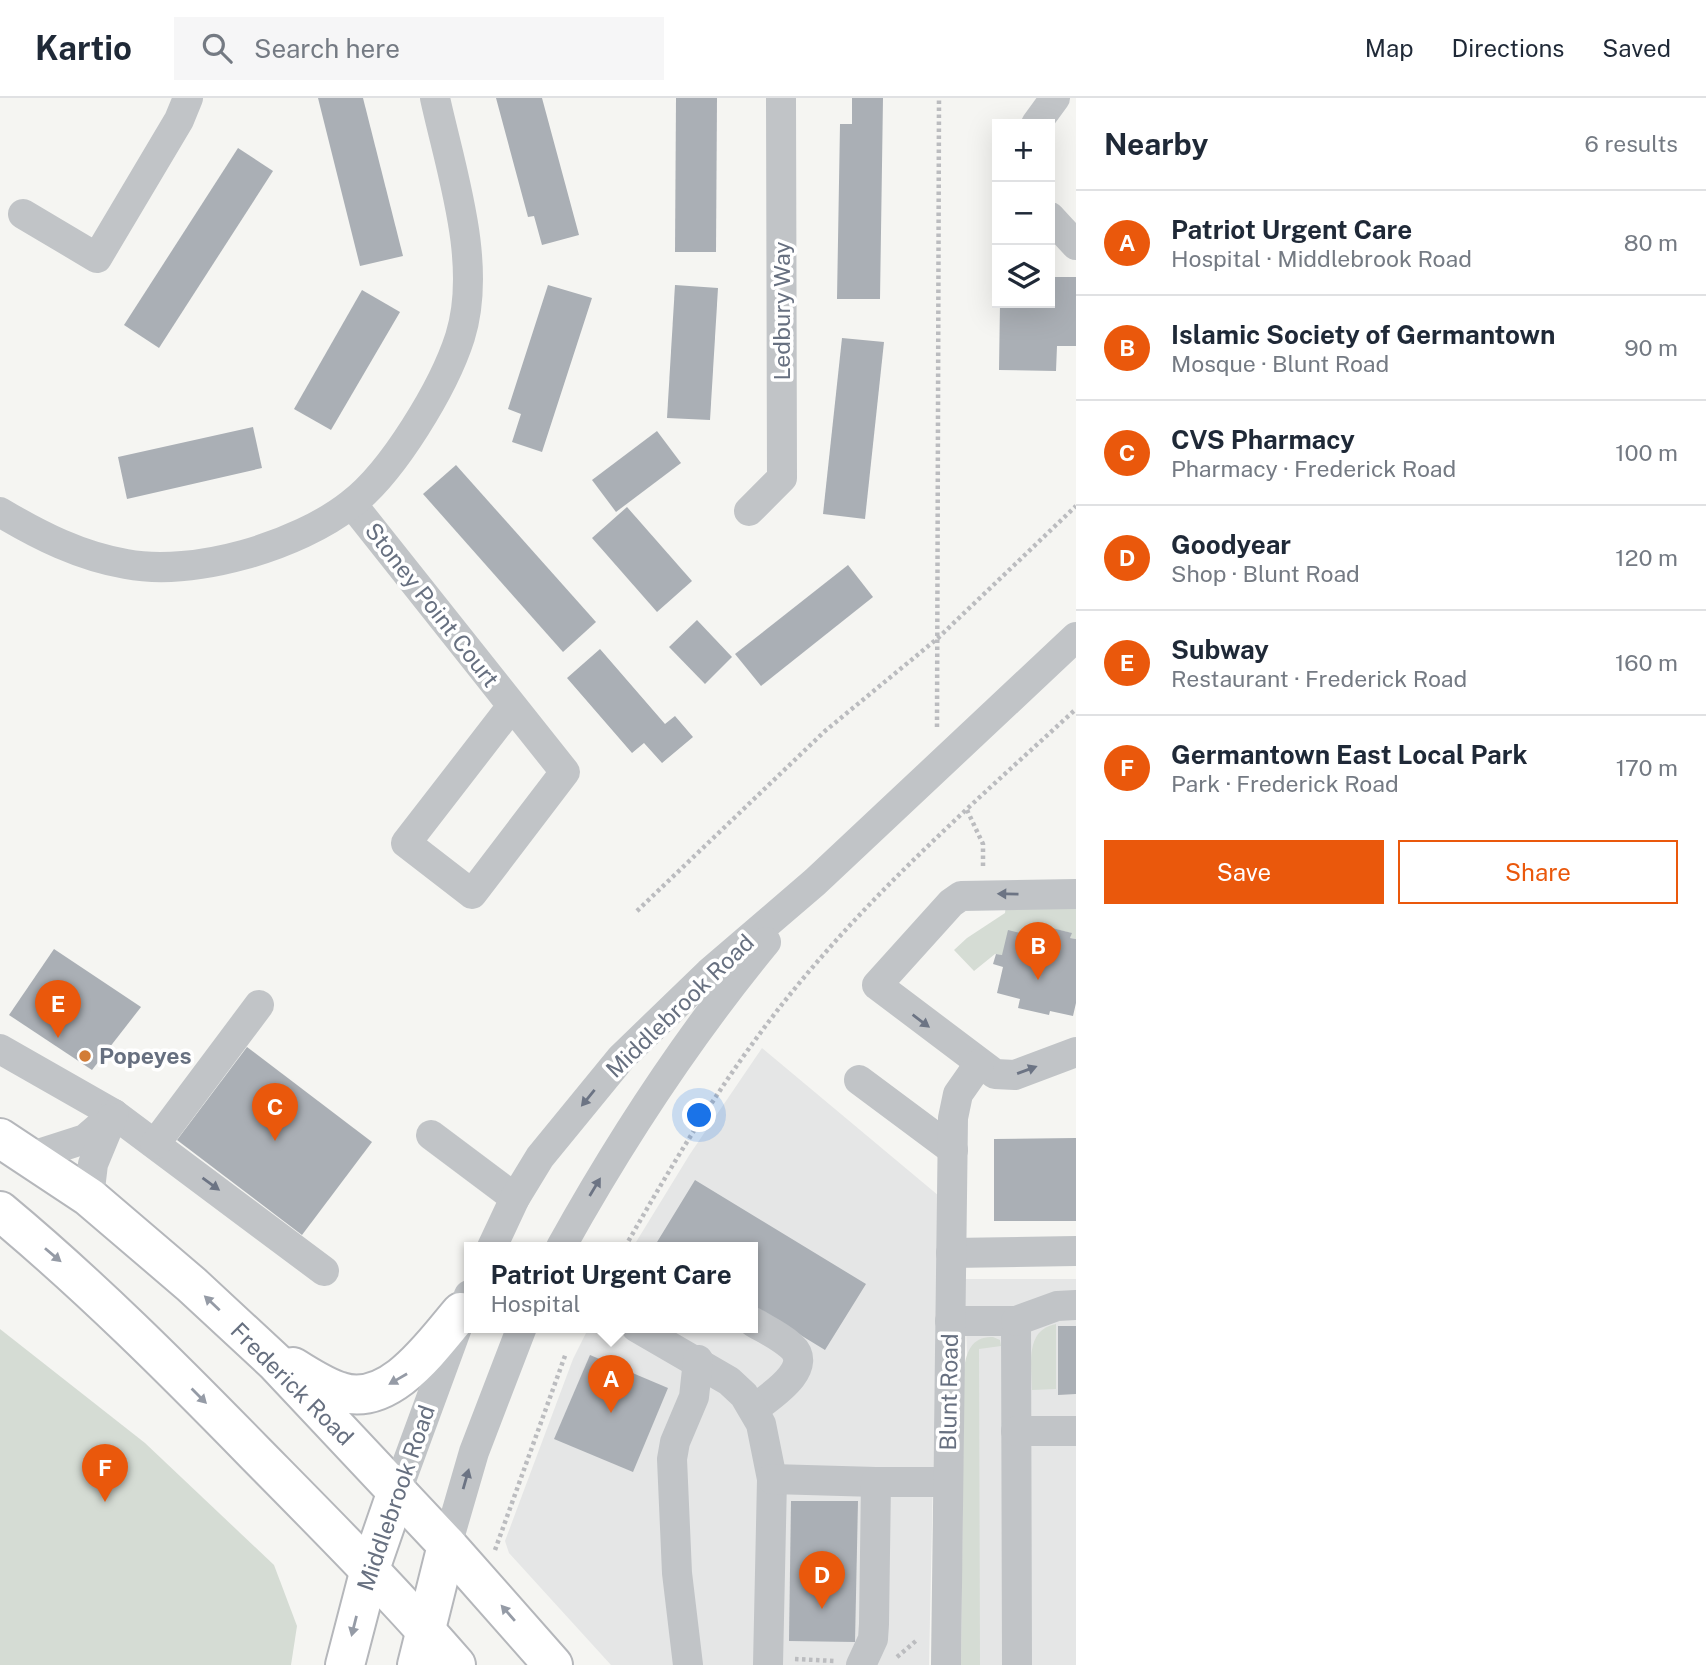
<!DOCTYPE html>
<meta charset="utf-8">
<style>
body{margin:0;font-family:"Public Sans",sans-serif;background:#f6f6f7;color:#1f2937}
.controls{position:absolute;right:21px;top:21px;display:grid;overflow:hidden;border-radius:0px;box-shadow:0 7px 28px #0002}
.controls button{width:63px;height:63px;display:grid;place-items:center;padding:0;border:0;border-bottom:2px solid #e0e1e3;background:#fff;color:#1f2937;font:35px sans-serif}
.you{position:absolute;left:700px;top:1018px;width:24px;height:24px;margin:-18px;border:5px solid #fff;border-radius:50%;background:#1a73e8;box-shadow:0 0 0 10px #1a73e833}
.badge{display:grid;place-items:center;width:46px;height:46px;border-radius:50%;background:#ea580c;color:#fff;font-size:23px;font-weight:700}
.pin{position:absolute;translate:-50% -58px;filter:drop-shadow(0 2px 4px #0008)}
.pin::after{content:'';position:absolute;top:37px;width:24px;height:21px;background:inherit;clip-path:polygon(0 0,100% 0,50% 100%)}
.popup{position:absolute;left:464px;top:1144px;width:294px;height:91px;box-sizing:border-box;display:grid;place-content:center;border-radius:0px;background:#fff;filter:drop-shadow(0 2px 5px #0005);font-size:23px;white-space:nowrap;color:#747a83}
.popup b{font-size:26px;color:#1f2937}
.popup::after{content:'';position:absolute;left:50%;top:100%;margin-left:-14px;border:14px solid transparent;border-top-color:#fff}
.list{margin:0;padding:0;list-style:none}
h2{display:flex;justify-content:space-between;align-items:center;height:91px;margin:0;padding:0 28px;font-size:30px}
h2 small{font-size:23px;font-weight:400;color:#747a83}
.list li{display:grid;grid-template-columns:46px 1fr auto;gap:21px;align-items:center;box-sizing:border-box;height:105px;padding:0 28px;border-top:2px solid #e0e1e3}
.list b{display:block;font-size:26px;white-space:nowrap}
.list p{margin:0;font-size:23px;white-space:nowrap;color:#747a83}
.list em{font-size:23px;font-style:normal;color:#747a83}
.actions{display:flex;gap:14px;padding:21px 28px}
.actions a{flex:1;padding:16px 0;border:2px solid #ea580c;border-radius:0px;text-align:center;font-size:24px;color:#ea580c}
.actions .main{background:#ea580c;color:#fff}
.icon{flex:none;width:38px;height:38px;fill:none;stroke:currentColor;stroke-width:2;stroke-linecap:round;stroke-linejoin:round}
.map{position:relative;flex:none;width:1076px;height:1567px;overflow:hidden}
header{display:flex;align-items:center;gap:42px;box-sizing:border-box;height:98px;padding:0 35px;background:#fff;border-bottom:2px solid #e0e1e3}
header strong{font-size:33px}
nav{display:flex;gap:38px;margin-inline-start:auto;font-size:24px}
.search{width:490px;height:63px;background:#f6f6f7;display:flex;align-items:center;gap:18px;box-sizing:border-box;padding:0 24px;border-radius:0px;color:#747a83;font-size:26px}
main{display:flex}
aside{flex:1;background:#fff}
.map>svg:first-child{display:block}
</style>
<header>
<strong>Kartio</strong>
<div class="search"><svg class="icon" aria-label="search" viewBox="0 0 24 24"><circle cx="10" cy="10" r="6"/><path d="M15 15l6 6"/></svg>Search here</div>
<nav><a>Map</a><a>Directions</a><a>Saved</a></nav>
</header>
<main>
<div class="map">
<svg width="1076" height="1567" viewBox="0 0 1076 1567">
<rect width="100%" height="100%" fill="#f5f5f2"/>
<g fill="#e5e6e6">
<path d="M 762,950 L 939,1098 L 929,1567 L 611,1567 L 509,1455 L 505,1443 L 573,1261 L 589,1229 L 753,1229 L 753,1149 L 633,1149 L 690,1056 Z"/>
<path d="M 964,1181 L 1076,1181 L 1076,1567 L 963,1567 L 967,1256 Z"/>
</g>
<g fill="#d5dcd4">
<path d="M 1006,806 L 1076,808 L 1076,841 L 1070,840 L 1071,835 L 1032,825 L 1029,837 L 1002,857 L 995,856 L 974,873 L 954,852 L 967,840 L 1005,815 Z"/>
<path d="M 1056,1226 L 1056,1291 L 1032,1292 C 1032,1267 1024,1232 1056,1226 Z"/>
<path d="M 0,1231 L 145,1345 L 274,1467 L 297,1528 L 291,1567 L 0,1567 Z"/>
<path d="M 993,1239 L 1000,1242 L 1001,1248 L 979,1251 L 980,1567 L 961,1567 L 964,1272 C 966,1254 972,1238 993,1239 Z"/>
</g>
<g fill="#aaafb5">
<path d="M 318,0 L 363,0 L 403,158 L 360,168 Z"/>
<path d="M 496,0 L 542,0 L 579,137 L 542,147 L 534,118 L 528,119 Z"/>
<path d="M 676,0 L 717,0 L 716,154 L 675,154 Z"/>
<path d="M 852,0 L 883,0 L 880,201 L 837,201 L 840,26 L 852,26 Z"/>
<path d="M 238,50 L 273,73 L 159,250 L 124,227 Z"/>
<path d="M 1050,148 L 1055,148 L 1054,179 L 1076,179 L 1076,248 L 1057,248 L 1056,273 L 999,272 L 1000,205 L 1050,205 Z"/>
<path d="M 548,187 L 592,200 L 542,354 L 512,344 L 521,316 L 508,311 Z"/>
<path d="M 675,187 L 718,190 L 710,322 L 667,320 Z"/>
<path d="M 362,192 L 400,214 L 331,332 L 294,311 Z"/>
<path d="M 842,240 L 884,244 L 865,421 L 823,416 Z"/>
<path d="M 253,329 L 262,370 L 127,401 L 118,359 Z"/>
<path d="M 657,333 L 681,365 L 616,414 L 592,382 Z"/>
<path d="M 456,367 L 596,524 L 563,554 L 423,396 Z"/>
<path d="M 627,409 L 692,483 L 657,514 L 592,440 Z"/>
<path d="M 848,467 L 873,499 L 761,588 L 735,556 Z"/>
<path d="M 697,522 L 732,559 L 705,586 L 669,549 Z"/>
<path d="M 600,551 L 665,626 L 675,618 L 693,639 L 662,665 L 644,645 L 632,655 L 567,580 Z"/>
<path d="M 1032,825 L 1072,835 L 1070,840 L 1076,841 L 1076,905 L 1073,918 L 1050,913 L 1049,917 L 1018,910 L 1020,901 L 997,895 L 1003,869 L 993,866 L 996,856 L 1002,857 L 1008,832 L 1029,837 Z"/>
<path d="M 54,851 L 141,909 L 92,972 L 9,917 Z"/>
<path d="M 247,949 L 372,1044 L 302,1137 L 177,1042 Z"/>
<path d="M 1076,1040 L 1076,1123 L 994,1123 L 994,1041 Z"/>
<path d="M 695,1082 L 866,1186 L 825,1252 L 753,1208 L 753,1149 L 654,1149 Z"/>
<path d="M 1058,1228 L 1076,1228 L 1076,1296 L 1058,1297 Z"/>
<path d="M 590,1257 L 668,1290 L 633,1374 L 554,1341 Z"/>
<path d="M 791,1403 L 858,1403 L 855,1544 L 789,1543 Z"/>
</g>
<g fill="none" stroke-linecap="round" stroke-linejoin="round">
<g stroke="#b5b7bb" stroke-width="42">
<g id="major">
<path d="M 0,1040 L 89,1099 L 192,1187 L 275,1264 L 447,1447 L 553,1567"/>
<path d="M 0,1113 C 90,1188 173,1271 255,1355 C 323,1424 392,1493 456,1567"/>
<path d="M 293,1269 C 308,1278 324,1289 341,1294 C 391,1310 434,1245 461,1214"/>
<path d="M 345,1567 L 370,1471 L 397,1393"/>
<path d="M 417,1567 L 447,1447"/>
</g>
</g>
<g stroke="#bbbcbf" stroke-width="4.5" stroke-dasharray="3.5 3.5" stroke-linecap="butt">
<path d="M 937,629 L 939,0"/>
<path d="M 967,712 L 983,746 L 983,770"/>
<path d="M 637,813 L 825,633 L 938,540 L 1076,408"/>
<path d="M 625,1149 C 678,1056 732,966 801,883 C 883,784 981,698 1076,611"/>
<path d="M 495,1452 L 566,1255"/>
<path d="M 897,1559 L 917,1542"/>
<path d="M 795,1561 L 835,1563"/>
</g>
<g stroke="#c1c4c7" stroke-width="30">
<path d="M 1036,26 L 1055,0"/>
<path d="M 23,116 L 97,160 L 179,22 L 188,0"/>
<path d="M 1050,119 L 1076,147"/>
<path d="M 352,406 L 565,674 L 472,796 L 406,745 L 512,608"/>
<path d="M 749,413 L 782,380 L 781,0"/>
<path d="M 0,414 C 40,438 80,458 126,466 C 194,479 298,448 351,406 C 393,374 444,289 460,239 C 483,166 451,73 435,0"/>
<path d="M 1076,796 L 961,798 L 951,805 L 877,887 L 995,976 L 1015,977 L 1076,954"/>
<path d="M 0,951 L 114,1016 L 324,1173"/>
<path d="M 859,982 L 953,1052"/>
<path d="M 431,1037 L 515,1100"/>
<path d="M 155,1046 L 259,907"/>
<path d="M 29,1059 L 85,1041 L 114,1016"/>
<path d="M 89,1099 L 93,1066 L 112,1020"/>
<path d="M 492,1149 L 515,1100 L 540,1059 L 621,960 L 709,875 L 815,784 L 1076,539"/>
<path d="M 561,1149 C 621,1041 687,940 766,844"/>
<path d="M 951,1155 L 1076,1153"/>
<path d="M 950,1223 L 1016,1223 L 1017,1567"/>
<path d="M 1016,1223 L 1057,1208 L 1076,1207"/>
<path d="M 753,1224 C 765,1231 780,1238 791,1248 C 816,1270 769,1299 754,1311"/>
<path d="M 636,1229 L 729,1283 L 744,1297 L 761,1326 L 772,1381 L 768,1567"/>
<path d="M 1016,1333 L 1076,1333"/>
<path d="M 772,1381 L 876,1384"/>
<path d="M 397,1393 L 469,1197"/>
<path d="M 447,1447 L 474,1354 L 522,1229"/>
<path d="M 688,1567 L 677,1475 L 672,1361 L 675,1344 L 694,1299 L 698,1262"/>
<path d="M 861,1567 L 873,1541 L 874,1526 L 876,1384 L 948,1384"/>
<path d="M 946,1567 L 953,1020 L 958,996 L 979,966"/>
</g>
<use href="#major" stroke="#fff" stroke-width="38"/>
</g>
<defs><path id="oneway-solid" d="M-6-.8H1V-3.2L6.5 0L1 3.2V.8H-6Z" transform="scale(1.75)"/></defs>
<g fill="#6c7484">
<use href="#oneway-solid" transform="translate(1008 796) rotate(-179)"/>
<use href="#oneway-solid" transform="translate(921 923) rotate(37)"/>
<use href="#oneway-solid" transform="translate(1027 972) rotate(-20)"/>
<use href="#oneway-solid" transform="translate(588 1000) rotate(129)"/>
<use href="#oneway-solid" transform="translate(211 1086) rotate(36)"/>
<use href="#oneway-solid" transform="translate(595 1089) rotate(-59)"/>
<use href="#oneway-solid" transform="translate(466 1381) rotate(-74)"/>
</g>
<g fill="#959ba6">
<use href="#oneway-solid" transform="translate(53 1157) rotate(40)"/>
<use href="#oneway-solid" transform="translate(212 1205) rotate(-137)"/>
<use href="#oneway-solid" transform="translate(398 1281) rotate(150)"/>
<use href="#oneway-solid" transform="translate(199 1298) rotate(45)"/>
<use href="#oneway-solid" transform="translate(508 1515) rotate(-131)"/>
<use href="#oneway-solid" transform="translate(354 1528) rotate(104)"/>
</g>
<circle fill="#d27c36" stroke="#fff" stroke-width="2.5" cx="85" cy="958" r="7"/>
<g text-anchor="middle" stroke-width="7" stroke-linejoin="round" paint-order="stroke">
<g font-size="23" fill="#677080" stroke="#fff">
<text transform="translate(782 213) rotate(-90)" y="8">Ledbury Way</text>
<text transform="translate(432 507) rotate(52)" y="8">Stoney Point Court</text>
<text transform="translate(680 908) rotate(-44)" y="8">Middlebrook Road</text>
<text transform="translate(292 1286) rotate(45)" y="8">Frederick Road</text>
<text transform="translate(949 1294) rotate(-89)" y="8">Blunt Road</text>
<text transform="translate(396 1400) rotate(-71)" y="8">Middlebrook Road</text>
</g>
<g font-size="23" font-weight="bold" fill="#677080" stroke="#fff" text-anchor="start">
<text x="99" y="966">Popeyes</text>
</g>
</g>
</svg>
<div class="controls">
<button>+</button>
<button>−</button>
<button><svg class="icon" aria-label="layers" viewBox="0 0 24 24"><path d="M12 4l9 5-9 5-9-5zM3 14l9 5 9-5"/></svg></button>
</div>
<div class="you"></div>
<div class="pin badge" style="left:611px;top:1315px">A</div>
<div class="popup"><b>Patriot Urgent Care</b>Hospital</div>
<div class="pin badge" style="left:1038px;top:882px">B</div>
<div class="pin badge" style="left:275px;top:1043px">C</div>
<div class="pin badge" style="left:822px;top:1511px">D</div>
<div class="pin badge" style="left:58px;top:940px">E</div>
<div class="pin badge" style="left:105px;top:1404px">F</div>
</div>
<aside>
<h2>Nearby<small>6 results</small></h2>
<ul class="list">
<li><span class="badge">A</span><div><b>Patriot Urgent Care</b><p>Hospital · Middlebrook Road</p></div><em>80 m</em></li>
<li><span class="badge">B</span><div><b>Islamic Society of Germantown</b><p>Mosque · Blunt Road</p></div><em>90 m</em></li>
<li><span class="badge">C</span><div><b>CVS Pharmacy</b><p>Pharmacy · Frederick Road</p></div><em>100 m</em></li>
<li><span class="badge">D</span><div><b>Goodyear</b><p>Shop · Blunt Road</p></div><em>120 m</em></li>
<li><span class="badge">E</span><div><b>Subway</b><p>Restaurant · Frederick Road</p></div><em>160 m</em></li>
<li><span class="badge">F</span><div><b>Germantown East Local Park</b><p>Park · Frederick Road</p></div><em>170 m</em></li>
</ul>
<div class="actions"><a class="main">Save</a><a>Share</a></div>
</aside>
</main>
